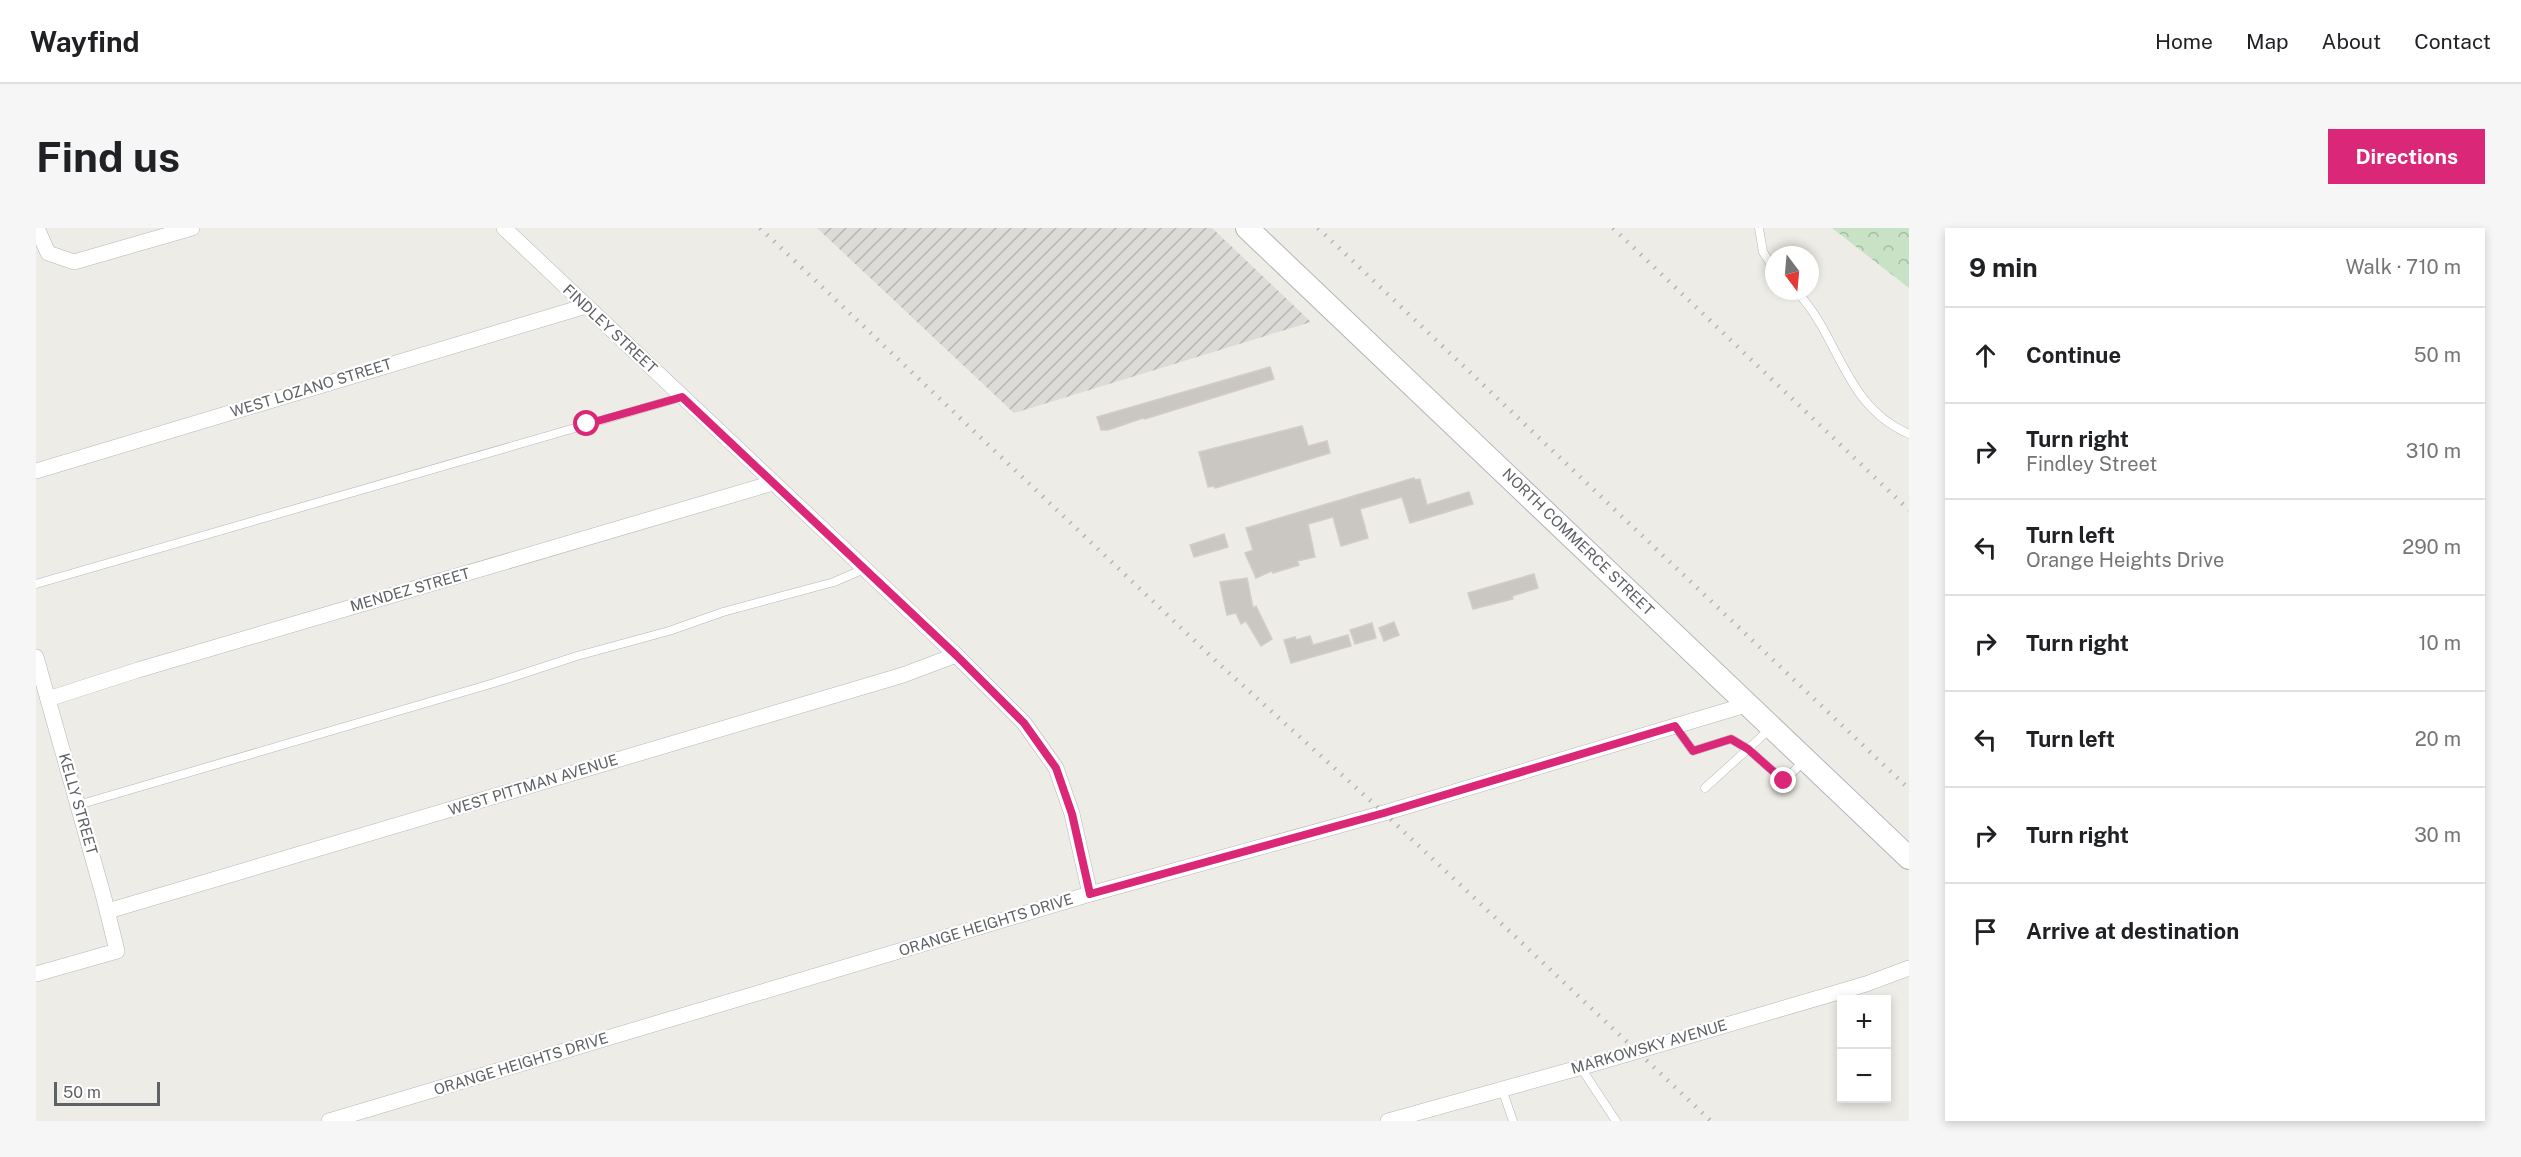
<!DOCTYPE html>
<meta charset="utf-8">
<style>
body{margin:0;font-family:"Public Sans",sans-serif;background:#f6f6f6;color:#202124}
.controls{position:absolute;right:18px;bottom:18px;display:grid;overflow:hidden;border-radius:0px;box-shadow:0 3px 9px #0003}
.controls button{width:54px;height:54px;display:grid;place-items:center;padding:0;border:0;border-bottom:2px solid #e0e0e0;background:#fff;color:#202124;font:30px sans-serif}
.compass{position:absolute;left:1729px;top:18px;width:54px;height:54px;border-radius:50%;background:#fff;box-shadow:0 3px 9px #0003;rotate:164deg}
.scale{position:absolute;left:18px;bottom:15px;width:106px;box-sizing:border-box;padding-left:6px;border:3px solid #5e6165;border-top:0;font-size:16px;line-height:21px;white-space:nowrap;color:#5e6165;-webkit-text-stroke:4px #fff;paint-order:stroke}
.stop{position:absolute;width:18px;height:18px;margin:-14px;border:4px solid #db2777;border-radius:50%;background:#fff}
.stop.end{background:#db2777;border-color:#fff;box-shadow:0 2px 6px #0008}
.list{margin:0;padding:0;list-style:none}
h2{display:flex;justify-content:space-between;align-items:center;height:78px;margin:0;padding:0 24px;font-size:26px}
h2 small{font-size:20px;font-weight:400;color:#757577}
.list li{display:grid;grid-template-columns:39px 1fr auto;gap:18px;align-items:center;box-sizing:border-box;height:96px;padding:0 24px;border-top:2px solid #e0e0e0}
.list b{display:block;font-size:22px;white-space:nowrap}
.list p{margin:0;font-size:20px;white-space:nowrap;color:#757577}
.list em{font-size:20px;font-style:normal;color:#757577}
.icon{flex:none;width:33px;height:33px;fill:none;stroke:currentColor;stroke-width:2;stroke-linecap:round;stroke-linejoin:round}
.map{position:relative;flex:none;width:1873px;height:893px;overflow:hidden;border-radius:0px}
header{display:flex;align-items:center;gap:36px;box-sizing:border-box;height:84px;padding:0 30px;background:#fff;border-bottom:2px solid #e0e0e0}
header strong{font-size:28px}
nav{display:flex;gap:33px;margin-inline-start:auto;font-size:21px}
.intro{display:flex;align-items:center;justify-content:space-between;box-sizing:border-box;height:144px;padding:0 36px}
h1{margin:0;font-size:42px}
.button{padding:15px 27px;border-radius:0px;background:#db2777;color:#fff;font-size:21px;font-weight:700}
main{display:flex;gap:36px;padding:0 36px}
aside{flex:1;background:#fff;border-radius:0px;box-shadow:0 3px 9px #0003}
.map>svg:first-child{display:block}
</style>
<header>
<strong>Wayfind</strong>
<nav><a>Home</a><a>Map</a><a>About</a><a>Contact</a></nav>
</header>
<div class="intro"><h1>Find us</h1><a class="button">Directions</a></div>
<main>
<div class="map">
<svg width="1873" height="893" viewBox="0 0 1873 893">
<defs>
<pattern id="industrial-furrows" width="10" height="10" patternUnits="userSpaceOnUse" patternTransform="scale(1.5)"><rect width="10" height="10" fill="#dddbd8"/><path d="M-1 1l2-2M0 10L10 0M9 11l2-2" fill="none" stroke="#b6b5b3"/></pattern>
<pattern id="forest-crowns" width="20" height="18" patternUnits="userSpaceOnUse" patternTransform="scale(1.5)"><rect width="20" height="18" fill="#c8e2c6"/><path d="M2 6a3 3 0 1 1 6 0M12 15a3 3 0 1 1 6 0" fill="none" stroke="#a6bba4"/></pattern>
</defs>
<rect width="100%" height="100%" fill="#eeece6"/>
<path fill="url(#industrial-furrows)" d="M 781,0 L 1176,0 L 1275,94 L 978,185 Z"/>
<path fill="url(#forest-crowns)" d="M 1796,0 L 1873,0 L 1873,60 Z"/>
<g fill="#cac7c3" stroke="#d2cdc5" stroke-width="1.5">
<path d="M 1234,139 L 1238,151 L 1109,191 L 1107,190 L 1072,202 L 1065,202 L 1061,189 Z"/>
<path d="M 1266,198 L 1272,218 L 1291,213 L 1294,225 L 1179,260 L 1178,258 L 1172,259 L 1163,224 Z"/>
<path d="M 1378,250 L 1379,252 L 1384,251 L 1391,277 L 1433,264 L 1437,276 L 1374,295 L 1366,269 L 1324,281 L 1332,310 L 1305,318 L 1297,289 L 1272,296 L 1279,329 L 1261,333 L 1263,337 L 1237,345 L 1236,343 L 1220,350 L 1209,325 L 1217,322 L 1210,300 Z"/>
<path d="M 1188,306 L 1192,319 L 1158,329 L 1154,317 Z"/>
<path d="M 1498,346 L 1502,360 L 1476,368 L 1477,371 L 1437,381 L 1432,365 Z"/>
<path d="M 1211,350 L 1217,380 L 1220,378 L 1236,411 L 1225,418 L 1210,393 L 1205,396 L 1200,385 L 1191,387 L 1187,369 L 1184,354 Z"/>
<path d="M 1358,394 L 1363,407 L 1348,413 L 1343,400 Z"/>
<path d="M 1336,395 L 1340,410 L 1319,416 L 1314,402 Z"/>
<path d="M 1312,407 L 1315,418 L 1255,435 L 1248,412 L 1259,409 L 1260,412 L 1274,408 L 1277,417 Z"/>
</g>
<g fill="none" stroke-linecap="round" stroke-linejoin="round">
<g stroke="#b3b6b9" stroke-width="9">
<g id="lane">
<path d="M 1723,0 L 1727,24 L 1738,41"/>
<path d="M 1760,63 C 1805,110 1807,177 1873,206"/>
<path d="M 0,356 L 646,169"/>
<path d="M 1639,498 L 1657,523 L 1695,511 L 1712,521 L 1735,500"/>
<path d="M 1669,560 L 1712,521 L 1748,553 L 1768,533"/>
<path d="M 42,577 L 458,455 L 541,428 L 633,403 L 687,384 L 798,354 L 828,341"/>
<path d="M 1545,840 L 1580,893"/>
<path d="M 1466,861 L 1477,893"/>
</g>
</g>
<g stroke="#b3b6b9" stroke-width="16">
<g id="street">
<path d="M 1,0 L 12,25 L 38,34 L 156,0"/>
<path d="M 468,0 L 920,427 L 988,495 L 1020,540 L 1036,586 L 1054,666"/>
<path d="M 0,243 L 550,78"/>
<path d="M 0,429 L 68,670 L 81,723 L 0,746"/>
<path d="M 12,471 L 102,442 L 737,255"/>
<path d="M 72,683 L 867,447 L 920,427"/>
<path d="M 293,893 L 1054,666 L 1348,585 L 1713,476"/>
<path d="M 1352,893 L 1564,834 L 1830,756 L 1873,740"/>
</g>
</g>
<g stroke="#b2b5b9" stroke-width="24">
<path id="secondary" d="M 1211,0 L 1873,630"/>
</g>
<use href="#lane" stroke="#fff" stroke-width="8"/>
<use href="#street" stroke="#fff" stroke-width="15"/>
<use href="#secondary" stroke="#fff" stroke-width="22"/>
<g stroke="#b4b5b5" stroke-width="4.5" stroke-dasharray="1.5 8" stroke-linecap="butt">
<path d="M 724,0 L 1182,435 L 1348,585 L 1675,893"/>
<path d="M 1282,0 L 1873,561"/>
<path d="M 1577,0 L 1873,282"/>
</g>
</g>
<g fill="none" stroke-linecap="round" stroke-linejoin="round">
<path stroke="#db2777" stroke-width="8" d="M 551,196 L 646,169 L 920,427 L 988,495 L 1020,540 L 1036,586 L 1054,666 L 1348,585 L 1639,498 L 1657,523 L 1695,511 L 1712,521 L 1748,553"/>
</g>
<g text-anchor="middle" stroke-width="4.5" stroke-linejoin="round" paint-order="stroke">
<g font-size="15" fill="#5e6165" stroke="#fff">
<text transform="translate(574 101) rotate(43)" y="5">FINDLEY STREET</text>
<text transform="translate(275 160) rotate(-17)" y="5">WEST LOZANO STREET</text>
<text transform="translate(1542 314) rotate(44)" y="5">NORTH COMMERCE STREET</text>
<text transform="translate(374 362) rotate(-16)" y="5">MENDEZ STREET</text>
<text transform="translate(497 557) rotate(-17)" y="5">WEST PITTMAN AVENUE</text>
<text transform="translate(42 576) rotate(74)" y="5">KELLY STREET</text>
<text transform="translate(950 697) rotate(-17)" y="5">ORANGE HEIGHTS DRIVE</text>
<text transform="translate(1613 819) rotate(-16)" y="5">MARKOWSKY AVENUE</text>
<text transform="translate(485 836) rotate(-17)" y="5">ORANGE HEIGHTS DRIVE</text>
</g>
</g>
</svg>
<div class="controls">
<button>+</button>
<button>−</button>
</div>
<svg class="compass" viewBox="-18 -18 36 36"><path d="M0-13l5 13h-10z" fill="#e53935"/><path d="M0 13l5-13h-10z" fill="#757577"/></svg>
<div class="scale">50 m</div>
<div class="stop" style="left:551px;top:196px"></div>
<div class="stop end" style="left:1748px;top:553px"></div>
</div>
<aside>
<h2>9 min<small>Walk · 710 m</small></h2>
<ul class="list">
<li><svg class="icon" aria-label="ahead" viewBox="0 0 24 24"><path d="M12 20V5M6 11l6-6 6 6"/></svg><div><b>Continue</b></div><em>50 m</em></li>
<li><svg class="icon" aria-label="right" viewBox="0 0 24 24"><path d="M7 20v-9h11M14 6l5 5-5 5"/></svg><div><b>Turn right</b><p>Findley Street</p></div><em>310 m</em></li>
<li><svg class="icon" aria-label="left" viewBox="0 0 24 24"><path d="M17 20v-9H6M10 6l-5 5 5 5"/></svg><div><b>Turn left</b><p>Orange Heights Drive</p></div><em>290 m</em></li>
<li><svg class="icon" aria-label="right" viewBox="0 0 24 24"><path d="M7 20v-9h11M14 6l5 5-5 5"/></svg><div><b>Turn right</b></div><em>10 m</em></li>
<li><svg class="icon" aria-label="left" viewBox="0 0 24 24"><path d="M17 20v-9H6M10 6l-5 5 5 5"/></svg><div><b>Turn left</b></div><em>20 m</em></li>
<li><svg class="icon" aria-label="right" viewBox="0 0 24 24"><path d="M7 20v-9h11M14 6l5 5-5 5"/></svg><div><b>Turn right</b></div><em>30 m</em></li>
<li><svg class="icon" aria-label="arrive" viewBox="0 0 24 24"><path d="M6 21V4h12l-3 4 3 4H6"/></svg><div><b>Arrive at destination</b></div></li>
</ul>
</aside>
</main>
